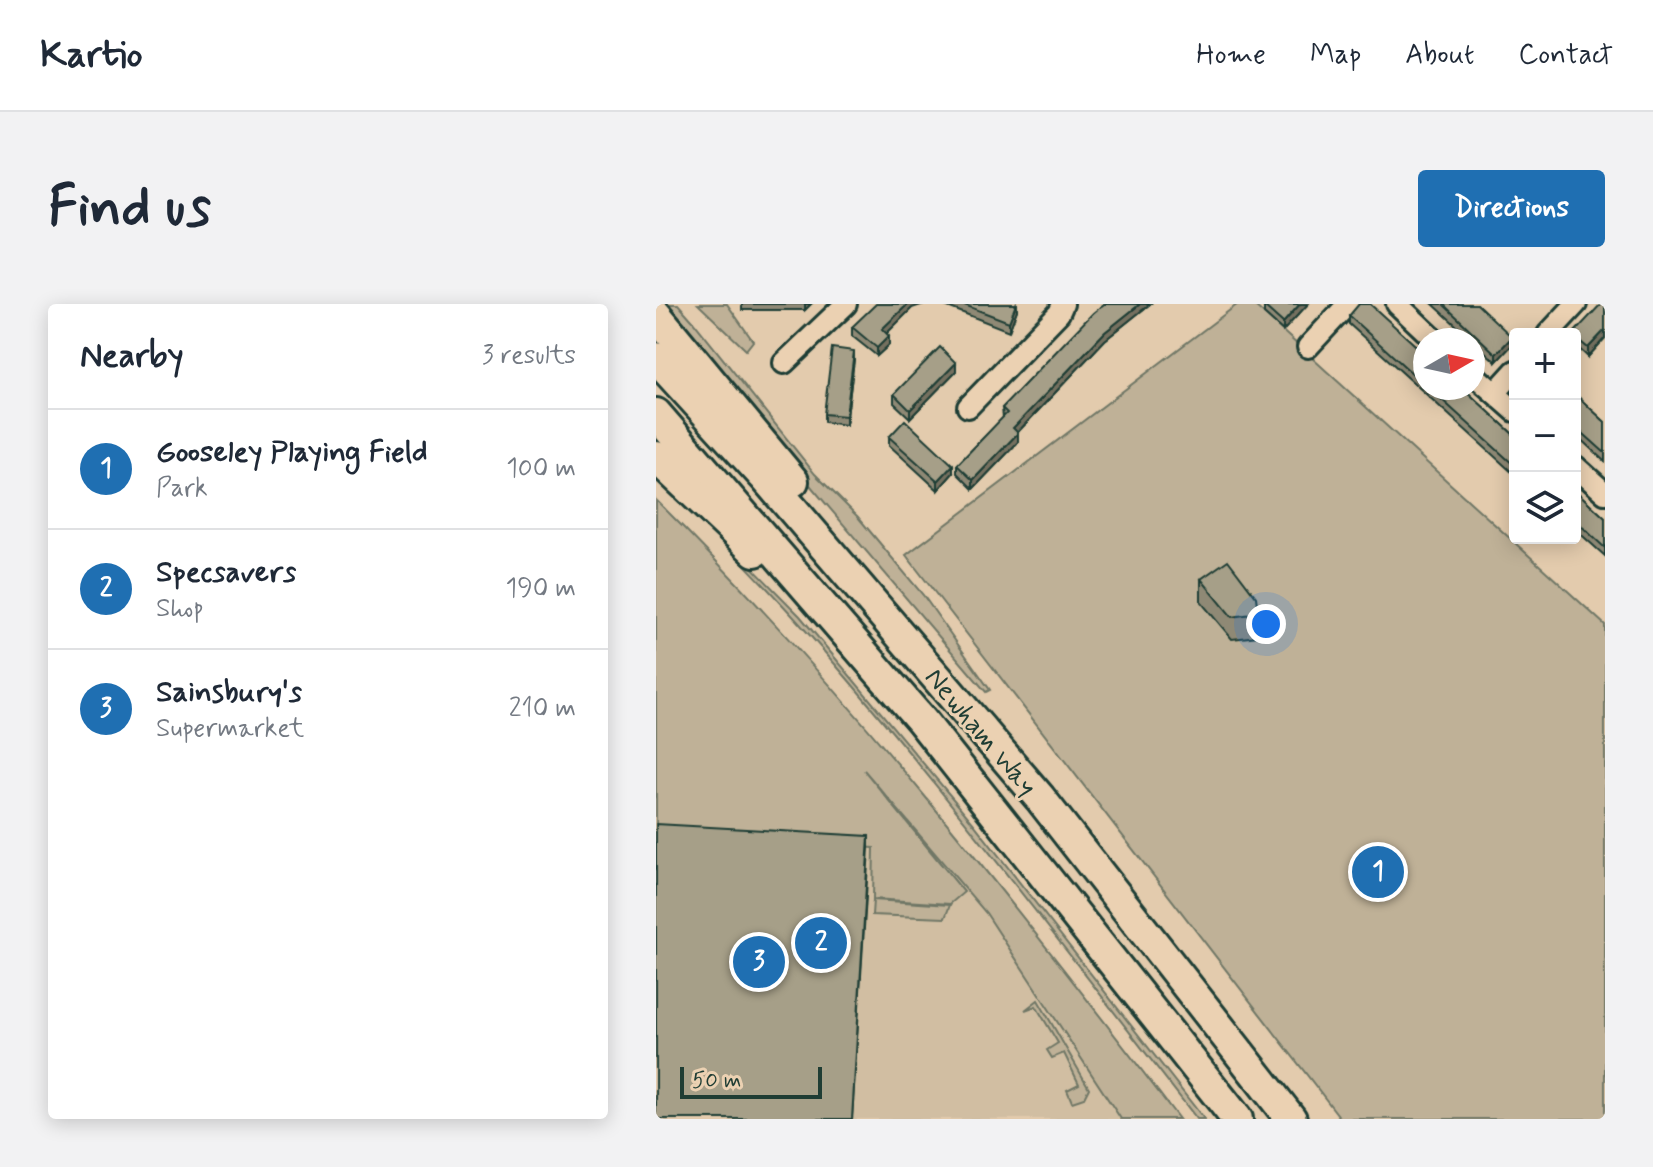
<!DOCTYPE html>
<meta charset="utf-8">
<style>
body{margin:0;font-family:Mynerve,sans-serif;background:#f2f2f3;color:#1f2937}
.controls{position:absolute;right:24px;top:24px;display:grid;overflow:hidden;border-radius:8px;box-shadow:0 4px 20px #0003}
.controls button{width:72px;height:72px;display:grid;place-items:center;padding:0;border:0;border-bottom:2px solid #e0e1e3;background:#fff;color:#1f2937;font:40px sans-serif}
.compass{position:absolute;left:757px;top:24px;width:72px;height:72px;border-radius:50%;background:#fff;box-shadow:0 4px 20px #0003;rotate:81deg}
.scale{position:absolute;left:24px;bottom:20px;width:142px;box-sizing:border-box;padding-left:8px;border:4px solid #1f3d34;border-top:0;font-size:22px;line-height:28px;white-space:nowrap;color:#1f3d34;-webkit-text-stroke:6px #ebd1b2;paint-order:stroke}
.you{position:absolute;left:610px;top:320px;width:28px;height:28px;margin:-20px;border:6px solid #fff;border-radius:50%;background:#1a73e8;box-shadow:0 0 0 12px #1a73e833}
.badge{display:grid;place-items:center;width:52px;height:52px;border-radius:50%;background:#1f6fb2;color:#fff;font-size:26px;font-weight:700}
.pin{position:absolute;translate:-50% -50%;border:4px solid #fff;box-shadow:0 2px 8px #0006}
.list{margin:0;padding:0;list-style:none}
h2{display:flex;justify-content:space-between;align-items:center;height:104px;margin:0;padding:0 32px;font-size:34px}
h2 small{font-size:26px;font-weight:400;color:#747a83}
.list li{display:grid;grid-template-columns:52px 1fr auto;gap:24px;align-items:center;box-sizing:border-box;height:120px;padding:0 32px;border-top:2px solid #e0e1e3}
.list b{display:block;font-size:30px;white-space:nowrap}
.list p{margin:0;font-size:26px;white-space:nowrap;color:#747a83}
.list em{font-size:26px;font-style:normal;color:#747a83}
.icon{flex:none;width:44px;height:44px;fill:none;stroke:currentColor;stroke-width:2;stroke-linecap:round;stroke-linejoin:round}
.map{position:relative;flex:none;width:949px;height:815px;overflow:hidden;border-radius:8px}
header{display:flex;align-items:center;gap:48px;box-sizing:border-box;height:112px;padding:0 40px;background:#fff;border-bottom:2px solid #e0e1e3}
header strong{font-size:38px}
nav{display:flex;gap:44px;margin-inline-start:auto;font-size:28px}
.intro{display:flex;align-items:center;justify-content:space-between;box-sizing:border-box;height:192px;padding:0 48px}
h1{margin:0;font-size:56px}
.button{padding:20px 36px;border-radius:8px;background:#1f6fb2;color:#fff;font-size:28px;font-weight:700}
main{display:flex;gap:48px;padding:0 48px}
aside{flex:1;background:#fff;border-radius:8px;box-shadow:0 4px 20px #0003}
.map>svg:first-child{display:block}
</style>
<header>
<strong>Kartio</strong>
<nav><a>Home</a><a>Map</a><a>About</a><a>Contact</a></nav>
</header>
<div class="intro"><h1>Find us</h1><a class="button">Directions</a></div>
<main>
<aside>
<h2>Nearby<small>3 results</small></h2>
<ul class="list">
<li><span class="badge">1</span><div><b>Gooseley Playing Field</b><p>Park</p></div><em>100 m</em></li>
<li><span class="badge">2</span><div><b>Specsavers</b><p>Shop</p></div><em>190 m</em></li>
<li><span class="badge">3</span><div><b>Sainsbury's</b><p>Supermarket</p></div><em>210 m</em></li>
</ul>
</aside>
<div class="map">
<svg width="949" height="815" viewBox="0 0 949 815">
<rect width="100%" height="100%" fill="#e3cbad"/>
<filter id="ink" filterUnits="userSpaceOnUse"><feTurbulence type="fractalNoise" baseFrequency=".0125" numOctaves="2"/><feDisplacementMap in="SourceGraphic" scale="16" xChannelSelector="R" yChannelSelector="G"/><feConvolveMatrix kernelMatrix="1 2 1 2 8 2 1 2 1" color-interpolation-filters="sRGB"/></filter>
<g filter="url(#ink)">
<path fill="#d1bea2" d="M 0,390 L 180,433 L 330,609 L 465,815 L 0,815 Z"/>
<g fill="#bfb197" stroke="#6f7766" stroke-width="2">
<path d="M 12,0 L 22,0 L 36,16 L 159,170 L 202,213 L 267,291 L 334,386 L 330,388 L 148,174 Z"/>
<path d="M 42,0 L 71,0 L 97,37 L 90,46 Z"/>
<path d="M 582,0 L 597,0 L 949,321 L 949,815 L 685,815 L 250,251 Z"/>
<path d="M 0,166 L 144,312 L 318,520 L 548,815 L 541,815 C 413,651 288,484 151,328 C 103,273 51,222 0,170 Z"/>
<path d="M 0,196 C 193,387 359,600 523,815 L 465,815 L 330,609 L 208,466 L 308,588 L 294,600 L 217,595 L 218,544 L 0,531 Z"/>
<path d="M 217,596 L 294,601 L 289,614 L 216,611 Z"/>
<path d="M 382,696 L 433,784 L 428,794 L 416,798 L 411,786 L 423,780 L 408,749 L 396,754 L 391,746 L 402,739 L 380,702 L 369,706 Z"/>
</g>
<g fill="none" stroke-linecap="round" stroke-linejoin="round">
<g stroke="#1f3d34" stroke-width="26">
<g id="minor">
<path d="M 741,0 L 779,36"/>
<path d="M 892,30 L 920,0"/>
<path d="M 652,43 L 692,0"/>
<path d="M 128,59 L 190,0"/>
<path d="M 817,70 L 859,107"/>
<path d="M 839,89 L 859,67"/>
<path d="M 312,103 L 403,9 L 407,0"/>
<path d="M 919,162 L 949,189"/>
</g>
</g>
<g stroke="#1f3d34" stroke-width="36">
<g id="highway">
<path d="M 0,11 L 137,177"/>
<path d="M 0,54 L 108,172 L 384,494 L 635,815"/>
<path d="M 0,110 L 266,417 L 581,815"/>
<path d="M 0,153 L 99,247"/>
</g>
</g>
<use href="#minor" stroke="#ebd1b2" stroke-width="20"/>
<use href="#highway" stroke="#ebd1b2" stroke-width="30"/>
</g>
<g fill="#8f8975" stroke="#1f3d34" stroke-width="2">
<path d="M 86,0 L 155,0 L 149,6 L 86,6 Z"/>
<path d="M 284,0 L 361,0 L 361,6 L 353,27 Z"/>
<path d="M 448,0 L 494,0 L 449,36 L 362,128 L 362,138 L 317,185 L 301,169 L 301,161 L 347,114 L 346,104 Z"/>
<path d="M 652,0 L 627,27 L 608,10 L 608,2 Z"/>
<path d="M 777,0 L 821,0 L 856,41 L 840,58 Z"/>
<path d="M 949,0 L 949,34 L 932,53 L 919,41 L 919,30 Z"/>
<path d="M 256,4 L 230,30 L 233,41 L 221,52 L 196,32 L 196,23 Z"/>
<path d="M 693,12 L 769,50 L 769,84 L 807,84 L 859,132 L 859,171 L 693,20 Z"/>
<path d="M 198,55 L 190,121 L 168,118 L 168,110 Z"/>
<path d="M 300,67 L 254,114 L 238,99 L 238,90 Z"/>
<path d="M 919,90 L 949,118 L 949,158 L 919,130 Z"/>
<path d="M 233,133 L 297,169 L 282,186 L 233,141 Z"/>
<path d="M 919,186 L 949,214 L 949,252 L 919,225 Z"/>
<path d="M 545,275 L 602,309 L 602,332 L 576,335 L 545,298 Z"/>
</g>
<g fill="#746f5f" stroke="#1f3d34" stroke-width="2">
<path d="M 149,0 L 155,0 L 149,6 Z"/>
<path d="M 252,0 L 268,0 L 256,4 L 226,34 L 226,25 Z"/>
<path d="M 360,0 L 361,6 L 353,27 L 353,18 Z"/>
<path d="M 484,0 L 494,0 L 449,36 L 357,133 L 357,124 L 449,28 Z"/>
<path d="M 644,0 L 652,0 L 627,27 L 627,19 Z"/>
<path d="M 949,26 L 949,34 L 932,53 L 932,44 Z"/>
<path d="M 233,32 L 233,41 L 221,52 L 221,44 Z"/>
<path d="M 856,33 L 856,41 L 840,58 L 840,50 Z"/>
<path d="M 198,47 L 198,55 L 190,121 L 190,112 Z"/>
<path d="M 300,59 L 300,67 L 254,114 L 254,106 Z"/>
<path d="M 362,129 L 362,138 L 317,185 L 317,176 Z"/>
<path d="M 297,161 L 297,169 L 282,186 L 282,177 Z"/>
<path d="M 213,532 L 213,544 L 196,815 Z"/>
</g>
<g fill="#a69f88" stroke="#1f3d34" stroke-width="2">
<path d="M 220,0 L 252,0 L 226,25 L 233,32 L 221,44 L 196,23 Z"/>
<path d="M 306,0 L 360,0 L 353,18 Z"/>
<path d="M 448,0 L 484,0 L 449,28 L 357,124 L 362,129 L 317,176 L 301,161 L 351,109 L 346,104 L 437,9 Z"/>
<path d="M 609,0 L 644,0 L 627,19 L 608,2 Z"/>
<path d="M 703,0 L 714,0 L 769,50 L 769,81 L 693,12 Z"/>
<path d="M 787,0 L 821,0 L 856,33 L 840,50 Z"/>
<path d="M 945,0 L 949,0 L 949,26 L 932,44 L 919,33 L 919,30 L 917,30 Z"/>
<path d="M 284,43 L 300,59 L 254,106 L 238,90 Z"/>
<path d="M 176,44 L 198,47 L 190,112 L 168,110 Z"/>
<path d="M 773,84 L 807,84 L 859,132 L 859,162 Z"/>
<path d="M 919,90 L 949,118 L 949,149 L 919,122 Z"/>
<path d="M 249,116 L 297,161 L 282,177 L 233,133 Z"/>
<path d="M 919,186 L 949,214 L 949,244 L 919,216 Z"/>
<path d="M 572,256 L 600,293 L 602,309 L 576,313 L 545,275 Z"/>
<path d="M 0,520 L 213,532 L 196,815 L 0,815 Z"/>
</g>
</g>
<g text-anchor="middle" stroke-width="6" stroke-linejoin="round" paint-order="stroke">
<g font-size="28" fill="#1f3d34" stroke="#ebd1b2">
<text transform="translate(326 427) rotate(50)" y="10">Newham Way</text>
</g>
</g>
</svg>
<div class="controls">
<button>+</button>
<button>−</button>
<button><svg class="icon" aria-label="layers" viewBox="0 0 24 24"><path d="M12 4l9 5-9 5-9-5zM3 14l9 5 9-5"/></svg></button>
</div>
<svg class="compass" viewBox="-18 -18 36 36"><path d="M0-13l5 13h-10z" fill="#e53935"/><path d="M0 13l5-13h-10z" fill="#747a83"/></svg>
<div class="scale">50 m</div>
<div class="you"></div>
<div class="pin badge" style="left:722px;top:568px">1</div>
<div class="pin badge" style="left:165px;top:639px">2</div>
<div class="pin badge" style="left:103px;top:658px">3</div>
</div>
</main>
